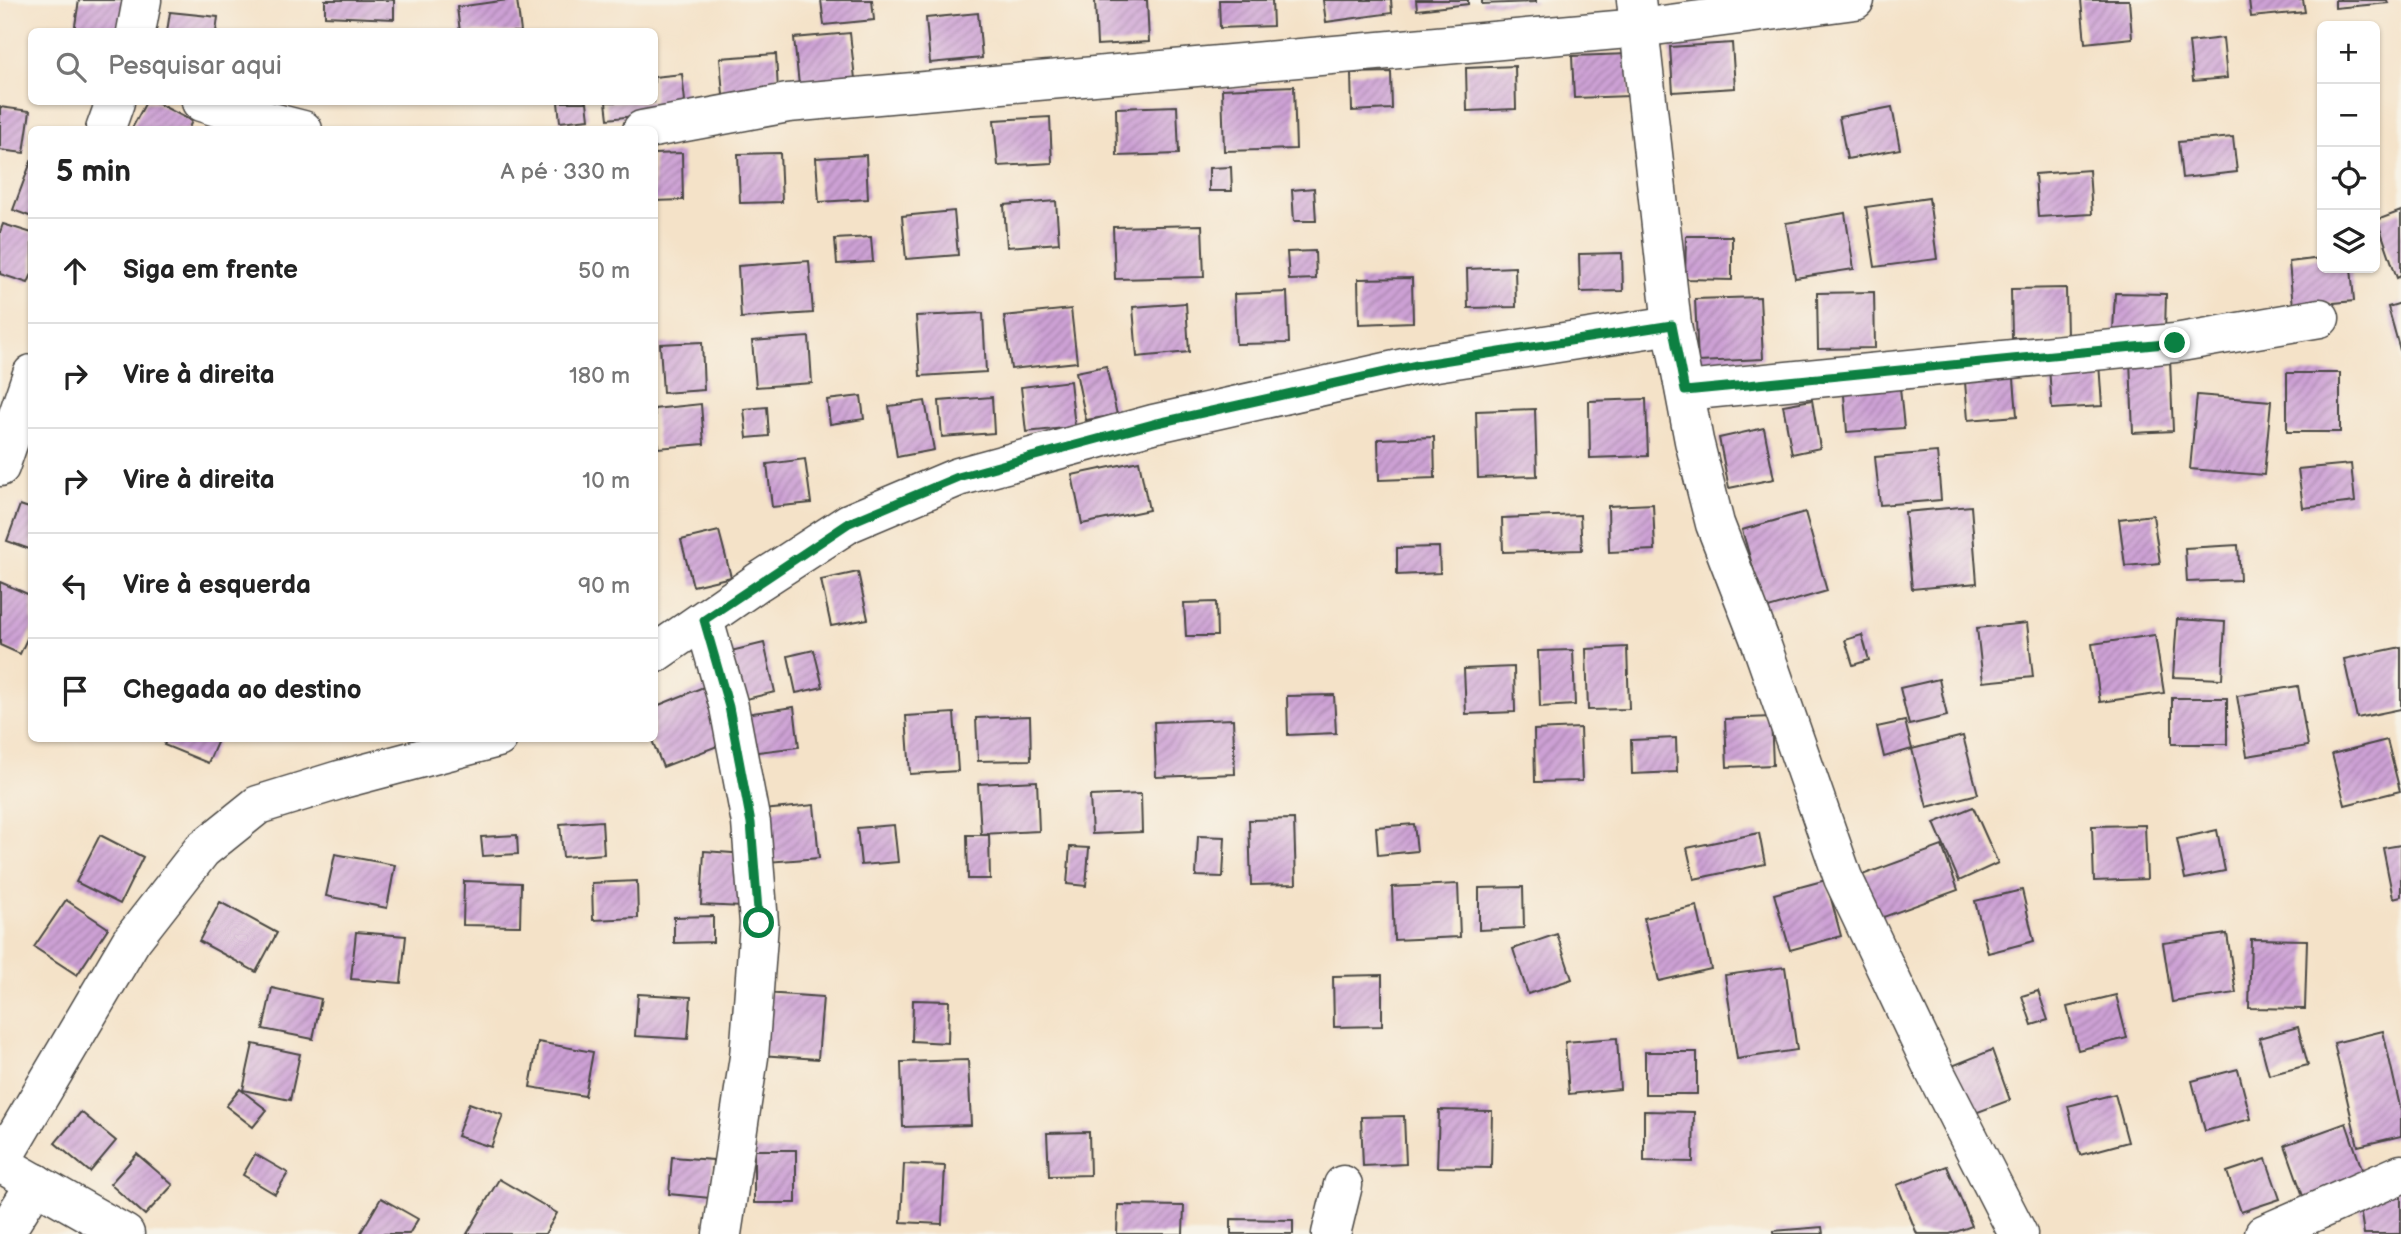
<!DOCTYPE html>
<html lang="pt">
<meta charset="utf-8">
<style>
body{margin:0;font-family:"Balsamiq Sans",sans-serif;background:#f6f6f6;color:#222}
.controls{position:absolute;right:21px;top:21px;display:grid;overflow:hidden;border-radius:10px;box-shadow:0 2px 5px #0004}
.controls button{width:63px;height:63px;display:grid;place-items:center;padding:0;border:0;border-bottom:2px solid #e0e0e0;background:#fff;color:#222;font:35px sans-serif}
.stop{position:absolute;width:21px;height:21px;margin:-16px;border:5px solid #0b8043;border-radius:50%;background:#fff}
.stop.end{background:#0b8043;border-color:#fff;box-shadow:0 2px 7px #0008}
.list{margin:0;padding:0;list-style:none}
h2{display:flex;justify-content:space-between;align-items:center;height:91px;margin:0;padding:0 28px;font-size:30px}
h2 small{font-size:23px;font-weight:400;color:#767676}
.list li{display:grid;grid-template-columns:46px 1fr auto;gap:21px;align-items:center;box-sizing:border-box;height:105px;padding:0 28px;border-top:2px solid #e0e0e0}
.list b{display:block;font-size:26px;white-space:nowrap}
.list em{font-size:23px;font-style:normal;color:#767676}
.icon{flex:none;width:38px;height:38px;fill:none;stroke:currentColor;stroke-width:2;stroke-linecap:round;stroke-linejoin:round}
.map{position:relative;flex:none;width:2401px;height:1234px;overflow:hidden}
.search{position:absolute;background:#fff;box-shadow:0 2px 5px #0004;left:28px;top:28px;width:630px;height:77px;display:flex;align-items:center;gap:18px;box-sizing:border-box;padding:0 24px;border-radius:10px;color:#767676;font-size:26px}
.panel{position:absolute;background:#fff;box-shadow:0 2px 5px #0004;left:28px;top:126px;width:630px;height:616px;border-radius:10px}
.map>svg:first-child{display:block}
</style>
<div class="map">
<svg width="2401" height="1234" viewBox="0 0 2401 1234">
<defs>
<pattern id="building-hatch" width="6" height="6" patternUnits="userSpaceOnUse" patternTransform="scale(1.75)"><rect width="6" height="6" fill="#cda1d5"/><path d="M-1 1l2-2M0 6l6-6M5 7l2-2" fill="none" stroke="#a783ad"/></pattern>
</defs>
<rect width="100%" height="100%" fill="#f7f3e8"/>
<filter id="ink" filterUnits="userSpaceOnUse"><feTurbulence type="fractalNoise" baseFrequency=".0143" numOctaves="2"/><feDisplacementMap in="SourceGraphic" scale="14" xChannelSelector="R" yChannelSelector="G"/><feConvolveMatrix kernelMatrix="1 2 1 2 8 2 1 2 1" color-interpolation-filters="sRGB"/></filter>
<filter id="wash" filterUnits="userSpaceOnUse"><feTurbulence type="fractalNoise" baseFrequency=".00686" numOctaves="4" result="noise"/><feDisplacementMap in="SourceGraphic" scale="28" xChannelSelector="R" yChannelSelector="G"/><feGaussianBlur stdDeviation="1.57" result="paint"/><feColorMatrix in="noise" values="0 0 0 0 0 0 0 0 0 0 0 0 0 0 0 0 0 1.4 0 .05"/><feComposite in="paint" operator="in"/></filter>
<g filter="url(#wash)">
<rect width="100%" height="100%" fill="#f4e2c8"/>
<g id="blocks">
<g fill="url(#building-hatch)">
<path d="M 79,0 L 124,0 L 119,32 L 74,32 Z"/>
<path d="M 325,0 L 394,0 L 394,19 L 325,16 Z"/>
<path d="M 508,0 L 517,0 L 521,32 L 460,32 L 457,7 Z"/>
<path d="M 821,0 L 872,0 L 874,20 L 824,25 Z"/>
<path d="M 1095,0 L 1147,0 L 1149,42 L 1097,45 Z"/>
<path d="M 1219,0 L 1272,0 L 1273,26 L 1220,28 Z"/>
<path d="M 1323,0 L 1391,0 L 1392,13 L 1326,22 Z"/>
<path d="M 1416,0 L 1468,0 L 1468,4 L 1417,10 Z"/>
<path d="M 1482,0 L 1536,0 L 1536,2 L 1482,4 Z"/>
<path d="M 2081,0 L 2129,0 L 2132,38 L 2085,43 Z"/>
<path d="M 2249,0 L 2303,0 L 2305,12 L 2251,17 Z"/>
<path d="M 2335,0 L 2387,0 L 2388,3 L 2335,8 Z"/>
<path d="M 170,12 L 218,17 L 216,32 L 167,32 Z"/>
<path d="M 978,13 L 982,58 L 930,63 L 926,18 Z"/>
<path d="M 850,33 L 855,79 L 799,85 L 794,38 Z"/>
<path d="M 2223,38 L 2227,78 L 2193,81 L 2189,42 Z"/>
<path d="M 1732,43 L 1735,88 L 1673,92 L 1670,47 Z"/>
<path d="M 776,54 L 778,91 L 723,95 L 720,58 Z"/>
<path d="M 1629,54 L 1630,96 L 1574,98 L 1572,56 Z"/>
<path d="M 1515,66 L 1516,109 L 1467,111 L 1466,68 Z"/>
<path d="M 1391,72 L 1392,109 L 1352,111 L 1351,73 Z"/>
<path d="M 682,74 L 686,110 L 608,119 L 606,102 L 654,102 L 654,77 Z"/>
<path d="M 1294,86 L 1296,149 L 1224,151 L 1222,89 Z"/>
<path d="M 146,102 L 155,102 L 192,121 L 188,130 L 131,130 Z"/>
<path d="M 558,102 L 587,102 L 589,119 L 560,122 Z"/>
<path d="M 1177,106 L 1179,154 L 1117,156 L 1116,108 Z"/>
<path d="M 0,107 L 30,111 L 24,153 L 0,150 Z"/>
<path d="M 1892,107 L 1900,149 L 1847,159 L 1839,117 Z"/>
<path d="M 1050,117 L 1052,163 L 998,166 L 994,120 Z"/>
<path d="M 2233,137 L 2237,172 L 2182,178 L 2178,142 Z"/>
<path d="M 682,153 L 683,200 L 654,201 L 654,154 Z"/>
<path d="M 780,153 L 782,202 L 740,203 L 738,154 Z"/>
<path d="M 866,155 L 868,199 L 819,202 L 816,158 Z"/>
<path d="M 32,159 L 32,217 L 13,210 Z"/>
<path d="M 1231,167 L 1232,191 L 1209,191 L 1209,168 Z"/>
<path d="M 2089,170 L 2092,214 L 2038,217 L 2035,174 Z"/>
<path d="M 1314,188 L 1316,221 L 1294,221 L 1292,190 Z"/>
<path d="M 1929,198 L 1937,259 L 1875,267 L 1866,207 Z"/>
<path d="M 1056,201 L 1059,243 L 1007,247 L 1004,205 Z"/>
<path d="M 954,211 L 958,255 L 906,259 L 902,216 Z"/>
<path d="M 2401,211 L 2401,276 L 2397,278 L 2377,220 Z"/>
<path d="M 1845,213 L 1854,269 L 1795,278 L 1786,223 Z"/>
<path d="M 3,224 L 32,233 L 32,274 L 28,283 L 0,274 L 0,232 Z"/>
<path d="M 1202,225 L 1204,277 L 1115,279 L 1113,227 Z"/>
<path d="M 1686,236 L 1732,236 L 1732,280 L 1685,279 Z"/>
<path d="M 871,237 L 873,262 L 837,264 L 835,239 Z"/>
<path d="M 1315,251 L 1316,279 L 1289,280 L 1287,252 Z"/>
<path d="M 1622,253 L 1623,291 L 1580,292 L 1579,254 Z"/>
<path d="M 2322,258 L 2322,268 L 2351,268 L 2354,301 L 2293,307 L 2289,262 Z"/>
<path d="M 809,261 L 813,313 L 741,318 L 738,266 Z"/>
<path d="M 1515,267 L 1516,307 L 1468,308 L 1467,269 Z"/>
<path d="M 1412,278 L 1413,322 L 1359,324 L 1358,279 Z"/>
<path d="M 2066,288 L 2067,337 L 2012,338 L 2011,289 Z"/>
<path d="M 1287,292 L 1289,343 L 1236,344 L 1234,294 Z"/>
<path d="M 1874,292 L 1875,348 L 1818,349 L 1817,293 Z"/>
<path d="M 2115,293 L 2166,294 L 2165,332 L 2113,331 Z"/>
<path d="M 1760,297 L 1763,359 L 1698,362 L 1695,299 Z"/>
<path d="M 1186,303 L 1189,352 L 1137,357 L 1133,307 Z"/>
<path d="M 2401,303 L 2401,350 L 2400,350 L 2388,307 Z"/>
<path d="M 1071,309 L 1077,362 L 1011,369 L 1004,316 Z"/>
<path d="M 983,313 L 986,372 L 920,376 L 916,316 Z"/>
<path d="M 809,337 L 812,383 L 756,387 L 752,341 Z"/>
<path d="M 702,342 L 704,390 L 663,393 L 660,344 Z"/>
<path d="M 2170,359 L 2173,431 L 2133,433 L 2130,360 Z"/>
<path d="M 2099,363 L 2102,406 L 2052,409 L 2049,367 Z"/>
<path d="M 1106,366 L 1117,415 L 1086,420 L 1076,372 Z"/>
<path d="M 2013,366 L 2017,416 L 1968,420 L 1964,369 Z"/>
<rect x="2287" y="373" width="53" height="59"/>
<path d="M 1899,378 L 1904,428 L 1847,432 L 1843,383 Z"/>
<path d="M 1070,381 L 1075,427 L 1026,432 L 1021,387 Z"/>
<path d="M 2197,395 L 2271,401 L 2264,475 L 2190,469 Z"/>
<path d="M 861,396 L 864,419 L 830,424 L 827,400 Z"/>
<path d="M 992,397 L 994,433 L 942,437 L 939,401 Z"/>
<path d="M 1646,399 L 1648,456 L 1590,458 L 1589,401 Z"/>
<path d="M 1812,400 L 1820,448 L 1792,454 L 1783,405 Z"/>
<path d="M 925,401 L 934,450 L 897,457 L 889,406 Z"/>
<path d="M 701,404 L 704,444 L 658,448 L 654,409 Z"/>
<path d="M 767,407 L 769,436 L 747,438 L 744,409 Z"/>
<path d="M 1535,409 L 1537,476 L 1478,478 L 1476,411 Z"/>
<path d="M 1764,428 L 1774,479 L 1729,488 L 1719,438 Z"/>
<path d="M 1434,437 L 1435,478 L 1379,480 L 1378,439 Z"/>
<path d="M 1937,452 L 1941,500 L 1880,505 L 1875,457 Z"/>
<path d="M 805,459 L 811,503 L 772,507 L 767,464 Z"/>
<path d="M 1139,461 L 1149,510 L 1082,524 L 1072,475 Z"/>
<path d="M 2351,464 L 2355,502 L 2303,508 L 2298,469 Z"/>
<path d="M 1653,504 L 1655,550 L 1609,552 L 1608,506 Z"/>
<path d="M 20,505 L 32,509 L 32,550 L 7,541 Z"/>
<path d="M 1971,506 L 1977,583 L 1912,589 L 1905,512 Z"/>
<path d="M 1805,512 L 1827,591 L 1765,609 L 1742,530 Z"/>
<path d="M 1580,515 L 1582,550 L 1503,552 L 1502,518 Z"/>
<path d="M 2153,515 L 2160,563 L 2125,566 L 2119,519 Z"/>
<path d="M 719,531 L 731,577 L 693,586 L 681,540 Z"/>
<path d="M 2238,545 L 2240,580 L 2187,582 L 2185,548 Z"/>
<path d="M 1439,547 L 1440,573 L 1397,575 L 1397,548 Z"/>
<path d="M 858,572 L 868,619 L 831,626 L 821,580 Z"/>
<path d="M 0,582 L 32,596 L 32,628 L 20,654 L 0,645 Z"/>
<path d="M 1216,602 L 1217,636 L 1186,636 L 1184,603 Z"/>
<path d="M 2177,619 L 2225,622 L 2222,679 L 2173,677 Z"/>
<path d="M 2027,623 L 2033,677 L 1983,682 L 1977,628 Z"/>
<path d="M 1862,635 L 1869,660 L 1853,665 L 1845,640 Z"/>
<path d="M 2155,635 L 2164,693 L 2100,702 L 2092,644 Z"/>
<path d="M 764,643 L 775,692 L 742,700 L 731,651 Z"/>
<path d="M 1627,647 L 1629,709 L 1588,710 L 1586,649 Z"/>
<path d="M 2401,647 L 2401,709 L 2357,718 L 2344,659 Z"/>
<path d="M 814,650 L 823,687 L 796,693 L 788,656 Z"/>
<path d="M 1573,650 L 1575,705 L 1540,707 L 1538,651 Z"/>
<path d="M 1514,667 L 1515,712 L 1466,714 L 1464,669 Z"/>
<path d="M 1939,679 L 1947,716 L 1909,725 L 1900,688 Z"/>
<path d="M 706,686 L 728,742 L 663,767 L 651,738 L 654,738 L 654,707 Z"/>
<path d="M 2298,686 L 2308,746 L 2247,756 L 2237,696 Z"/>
<path d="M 1334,695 L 1336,733 L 1288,735 L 1287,696 Z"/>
<rect x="2172" y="698" width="55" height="46"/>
<path d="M 794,707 L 799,747 L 750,753 L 745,714 Z"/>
<path d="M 954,713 L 958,771 L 910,774 L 906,716 Z"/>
<path d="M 1030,716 L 1031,760 L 978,761 L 976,718 Z"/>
<path d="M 1771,717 L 1773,765 L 1727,767 L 1725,719 Z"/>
<path d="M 1233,719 L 1235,774 L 1156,777 L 1154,722 Z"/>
<path d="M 1905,721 L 1912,749 L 1963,736 L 1978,794 L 1927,807 L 1912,749 L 1884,757 L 1877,727 Z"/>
<path d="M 1580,728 L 1582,781 L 1535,782 L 1534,730 Z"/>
<path d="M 167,738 L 219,738 L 208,763 L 164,745 Z"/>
<path d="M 1676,738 L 1677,772 L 1632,774 L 1631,740 Z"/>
<path d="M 2387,740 L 2400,791 L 2345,805 L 2332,754 Z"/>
<path d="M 1037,781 L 1039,831 L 981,834 L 978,784 Z"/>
<path d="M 1141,794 L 1142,832 L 1092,834 L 1090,796 Z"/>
<path d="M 814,805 L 819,858 L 767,862 L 763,810 Z"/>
<path d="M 1973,807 L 1998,863 L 1959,881 L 1934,823 Z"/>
<path d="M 1294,819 L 1296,884 L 1251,885 L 1249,820 Z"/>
<path d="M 602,821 L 604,854 L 563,857 L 560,824 Z"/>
<path d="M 1414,824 L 1417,851 L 1378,855 L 1376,827 Z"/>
<path d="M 894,825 L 898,862 L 861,865 L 857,828 Z"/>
<path d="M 2145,825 L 2147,879 L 2094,881 L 2092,826 Z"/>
<path d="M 2217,830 L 2225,871 L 2185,879 L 2177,839 Z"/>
<path d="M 1759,833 L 1765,864 L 1694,879 L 1687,848 Z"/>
<path d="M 100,835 L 143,857 L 120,904 L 76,882 Z"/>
<path d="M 517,835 L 518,854 L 483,856 L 481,837 Z"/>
<path d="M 967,835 L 989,835 L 990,879 L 968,879 Z"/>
<path d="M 1198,836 L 1225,837 L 1223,877 L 1196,876 Z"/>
<path d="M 2401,845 L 2401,896 L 2393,898 L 2383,848 Z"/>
<path d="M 1942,846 L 1958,890 L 1878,919 L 1862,875 Z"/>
<path d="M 1070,847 L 1089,848 L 1086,886 L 1067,884 Z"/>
<path d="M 704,851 L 746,854 L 743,907 L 701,905 Z"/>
<path d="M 335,854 L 395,865 L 387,908 L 326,896 Z"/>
<path d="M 1826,880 L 1841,936 L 1790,950 L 1774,894 Z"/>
<path d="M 464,881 L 521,883 L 520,926 L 463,925 Z"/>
<path d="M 637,881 L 638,918 L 593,920 L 592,883 Z"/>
<path d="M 1458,884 L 1460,937 L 1394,940 L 1392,887 Z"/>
<path d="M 1523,887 L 1524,928 L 1479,930 L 1479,888 Z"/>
<path d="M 2022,890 L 2034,941 L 1988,953 L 1975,901 Z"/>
<path d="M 66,900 L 108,928 L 77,975 L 34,947 Z"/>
<path d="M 220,902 L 277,933 L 256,972 L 199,941 Z"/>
<path d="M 1697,906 L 1711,969 L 1659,981 L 1644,918 Z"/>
<path d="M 713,916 L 713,942 L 674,943 L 674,917 Z"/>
<path d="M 356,932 L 406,936 L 401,983 L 351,979 Z"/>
<path d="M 1557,934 L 1572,979 L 1528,994 L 1513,949 Z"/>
<path d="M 2227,934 L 2236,993 L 2172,1002 L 2163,943 Z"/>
<path d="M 2251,939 L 2307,940 L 2305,1009 L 2249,1008 Z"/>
<path d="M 1785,967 L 1797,1050 L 1737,1059 L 1725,975 Z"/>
<path d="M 1382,975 L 1382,1026 L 1334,1027 L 1333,976 Z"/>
<path d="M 272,988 L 321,999 L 313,1039 L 263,1029 Z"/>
<path d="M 2038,991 L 2048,1020 L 2032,1025 L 2022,996 Z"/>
<path d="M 764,993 L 823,997 L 818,1059 L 760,1055 Z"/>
<path d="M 638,994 L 691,997 L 688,1039 L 635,1036 Z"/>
<path d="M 2116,995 L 2127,1038 L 2078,1050 L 2067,1007 Z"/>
<path d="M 913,1000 L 949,1001 L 948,1043 L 912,1041 Z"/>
<path d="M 2298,1027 L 2308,1065 L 2269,1075 L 2259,1038 Z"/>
<path d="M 2383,1031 L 2401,1111 L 2401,1136 L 2358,1146 L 2334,1043 Z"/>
<path d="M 1617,1038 L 1620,1089 L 1569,1094 L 1565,1042 Z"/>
<path d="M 538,1042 L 593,1052 L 585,1096 L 530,1087 Z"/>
<path d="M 253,1044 L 300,1054 L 290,1100 L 243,1090 Z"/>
<path d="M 1992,1050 L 2010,1100 L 1970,1115 L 1952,1066 Z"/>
<rect x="1645" y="1052" width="52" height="42"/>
<path d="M 968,1060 L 971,1125 L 903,1127 L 901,1062 Z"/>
<path d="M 2238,1069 L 2251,1119 L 2205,1131 L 2192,1081 Z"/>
<path d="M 240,1089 L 267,1110 L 253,1127 L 226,1106 Z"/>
<path d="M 2115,1094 L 2128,1142 L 2080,1155 L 2068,1106 Z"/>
<path d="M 469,1103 L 503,1115 L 491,1147 L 457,1136 Z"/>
<path d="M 1439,1110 L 1492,1111 L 1491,1168 L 1437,1167 Z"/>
<path d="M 1644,1111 L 1694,1112 L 1693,1162 L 1644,1161 Z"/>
<path d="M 81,1112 L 116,1141 L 90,1172 L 55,1143 Z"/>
<path d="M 1404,1116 L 1406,1164 L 1363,1166 L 1361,1117 Z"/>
<path d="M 2346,1123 L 2365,1178 L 2304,1199 L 2285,1145 Z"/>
<path d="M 1089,1132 L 1090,1175 L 1049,1176 L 1047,1133 Z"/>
<rect x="754" y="1150" width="42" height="53"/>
<path d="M 137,1154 L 173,1185 L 145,1215 L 110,1184 Z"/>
<path d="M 255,1154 L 288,1173 L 275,1194 L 243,1175 Z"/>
<path d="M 672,1157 L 713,1160 L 710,1198 L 669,1194 Z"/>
<path d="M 2266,1159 L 2280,1199 L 2241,1212 L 2227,1172 Z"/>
<path d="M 904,1164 L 945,1166 L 942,1224 L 901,1222 Z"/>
<path d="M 1947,1166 L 1972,1226 L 1950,1234 L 1917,1234 L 1897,1185 Z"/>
<path d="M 499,1179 L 557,1213 L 545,1234 L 467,1234 Z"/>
<path d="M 2401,1189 L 2401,1234 L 2364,1234 L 2358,1195 Z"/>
<path d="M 381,1198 L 418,1219 L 409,1234 L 360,1234 Z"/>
<path d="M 1118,1205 L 1184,1206 L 1183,1234 L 1117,1234 Z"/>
<path d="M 1231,1219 L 1293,1220 L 1293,1234 L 1231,1234 Z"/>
<path d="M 1822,1227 L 1823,1234 L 1774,1234 L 1774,1231 Z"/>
</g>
</g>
</g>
<g filter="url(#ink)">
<use href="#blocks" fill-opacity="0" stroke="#494643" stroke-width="2"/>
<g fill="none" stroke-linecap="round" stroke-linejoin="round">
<g stroke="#494643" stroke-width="41">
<g id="minor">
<path d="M 1636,0 L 1672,325 L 1694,441 L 1715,524 L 1761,643 L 1843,878 L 1932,1066 L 2018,1234"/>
<path d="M 136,32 L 142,0"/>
<path d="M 201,102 L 233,112 L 303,130"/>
<path d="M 105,130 L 115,102"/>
<path d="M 642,130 L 788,103 L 1639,28 L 1855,0"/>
<path d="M 1685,391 L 2175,343 L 2320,318"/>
<path d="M 0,467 L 32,374"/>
<path d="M 704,620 L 729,707 L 751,823 L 759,923 L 749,1057 L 722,1234"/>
<path d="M 654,654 L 758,582 L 849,523 L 958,477 L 1153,424 L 1417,365 L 1672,325"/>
<path d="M 0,1163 L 131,941 L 202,850 L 258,805 L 339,780 L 498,738"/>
<path d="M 0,1163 L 125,1234"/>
<path d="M 4,1234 L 36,1183"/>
<path d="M 1331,1234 L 1343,1185"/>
<path d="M 2264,1234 L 2401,1174"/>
</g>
</g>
<use href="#minor" stroke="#fff" stroke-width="38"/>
</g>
</g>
<g fill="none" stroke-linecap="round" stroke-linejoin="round" filter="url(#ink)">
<path stroke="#0b8043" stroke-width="9" d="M 759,923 L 751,823 L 729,707 L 704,620 L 849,523 L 958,477 L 1153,424 L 1417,365 L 1672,325 L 1685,391 L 2175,343"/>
</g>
</svg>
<div class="controls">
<button>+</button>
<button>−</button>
<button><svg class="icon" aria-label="locate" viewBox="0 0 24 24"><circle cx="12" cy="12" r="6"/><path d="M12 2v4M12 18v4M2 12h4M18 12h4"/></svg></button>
<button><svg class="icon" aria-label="layers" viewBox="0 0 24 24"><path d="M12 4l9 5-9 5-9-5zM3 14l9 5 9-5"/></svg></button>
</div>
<div class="stop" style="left:759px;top:923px"></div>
<div class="stop end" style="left:2175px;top:343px"></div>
<div class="search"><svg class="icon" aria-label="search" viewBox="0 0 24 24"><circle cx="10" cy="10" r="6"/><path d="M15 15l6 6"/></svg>Pesquisar aqui</div>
<section class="panel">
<h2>5 min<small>A pé · 330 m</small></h2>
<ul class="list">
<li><svg class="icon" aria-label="ahead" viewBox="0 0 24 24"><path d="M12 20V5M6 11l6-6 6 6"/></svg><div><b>Siga em frente</b></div><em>50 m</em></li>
<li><svg class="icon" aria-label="right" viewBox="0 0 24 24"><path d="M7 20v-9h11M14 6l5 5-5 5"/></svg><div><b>Vire à direita</b></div><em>180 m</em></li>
<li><svg class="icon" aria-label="right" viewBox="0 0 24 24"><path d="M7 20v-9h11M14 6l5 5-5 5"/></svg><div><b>Vire à direita</b></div><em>10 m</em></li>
<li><svg class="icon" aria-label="left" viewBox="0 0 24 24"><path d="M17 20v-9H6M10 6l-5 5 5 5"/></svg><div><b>Vire à esquerda</b></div><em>90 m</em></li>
<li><svg class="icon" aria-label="arrive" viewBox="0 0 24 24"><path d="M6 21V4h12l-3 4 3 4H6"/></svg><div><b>Chegada ao destino</b></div></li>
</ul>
</section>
</div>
